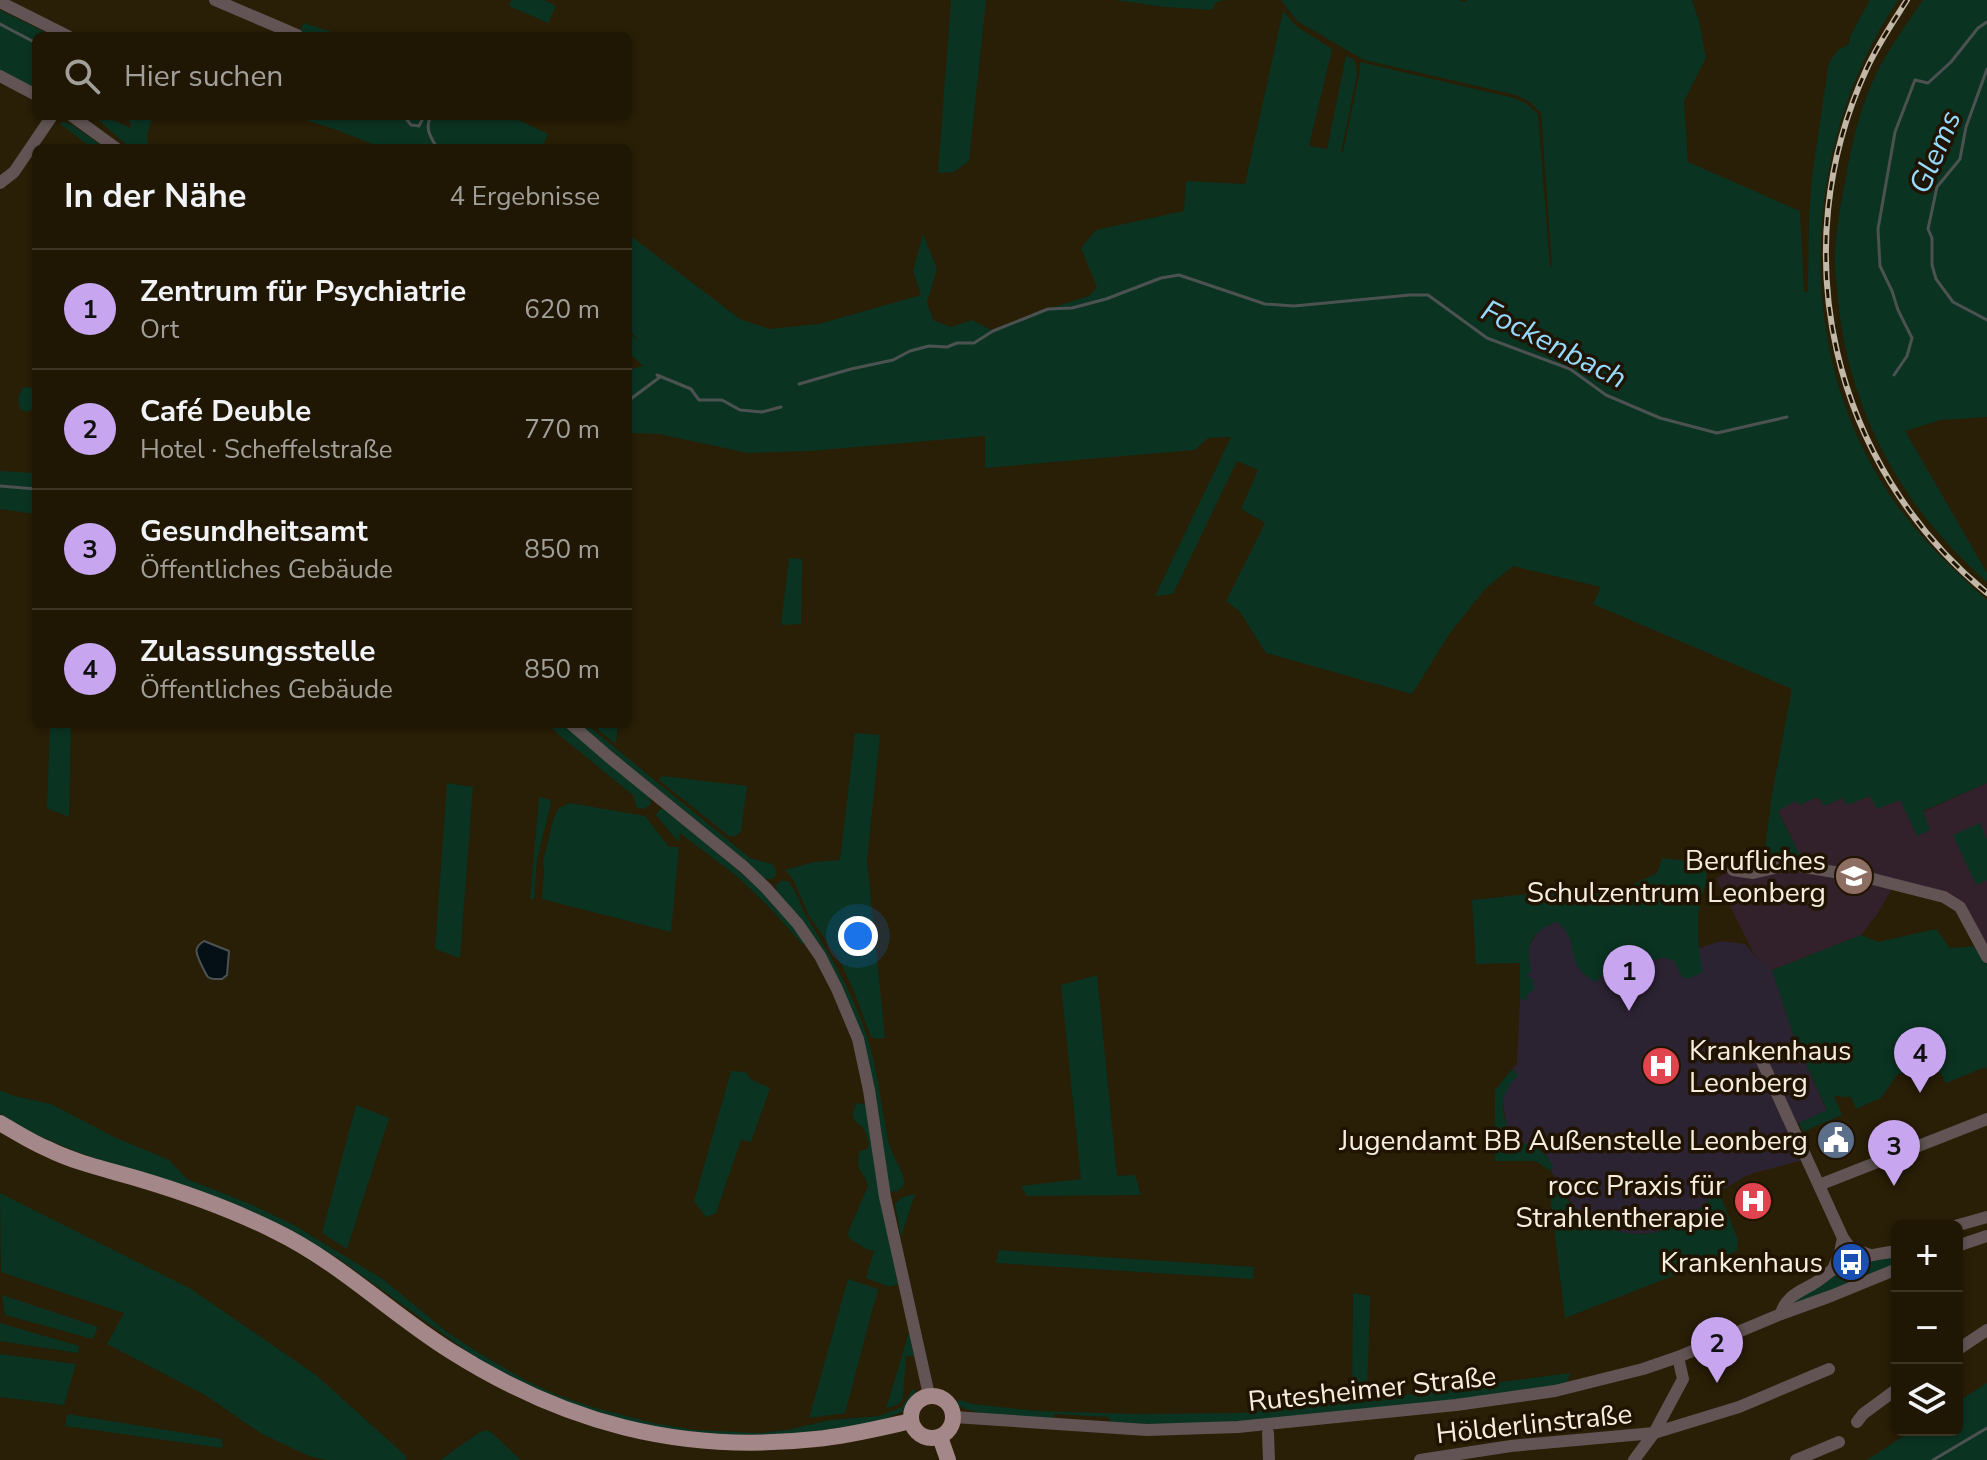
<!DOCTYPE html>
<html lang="de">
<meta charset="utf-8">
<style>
body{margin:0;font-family:"Nunito Sans",sans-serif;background:#2c2313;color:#f1f3f6}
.controls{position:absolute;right:24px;bottom:24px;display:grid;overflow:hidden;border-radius:12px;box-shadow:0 2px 6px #0004}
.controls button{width:72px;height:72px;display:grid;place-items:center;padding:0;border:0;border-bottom:2px solid #3c3526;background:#1f1604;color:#f1f3f6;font:40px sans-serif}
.you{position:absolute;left:858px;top:936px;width:28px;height:28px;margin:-20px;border:6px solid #fff;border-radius:50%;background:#1a73e8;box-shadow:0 0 0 12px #1a73e833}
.badge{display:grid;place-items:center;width:52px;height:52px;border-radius:50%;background:#c7a6ef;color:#111;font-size:26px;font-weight:700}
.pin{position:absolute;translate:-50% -66px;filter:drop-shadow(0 2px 4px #0008)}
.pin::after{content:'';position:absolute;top:42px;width:28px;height:24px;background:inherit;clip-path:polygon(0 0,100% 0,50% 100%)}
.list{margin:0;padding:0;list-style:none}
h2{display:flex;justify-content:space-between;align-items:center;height:104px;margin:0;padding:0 32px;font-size:34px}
h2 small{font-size:26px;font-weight:400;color:#a19f9a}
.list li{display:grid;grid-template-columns:52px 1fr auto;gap:24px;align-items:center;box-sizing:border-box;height:120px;padding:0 32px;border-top:2px solid #3c3526}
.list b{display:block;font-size:30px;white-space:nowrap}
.list p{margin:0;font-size:26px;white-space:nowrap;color:#a19f9a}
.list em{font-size:26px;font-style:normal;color:#a19f9a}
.icon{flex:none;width:44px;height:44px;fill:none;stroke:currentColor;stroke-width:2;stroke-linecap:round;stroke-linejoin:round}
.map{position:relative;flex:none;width:1987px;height:1460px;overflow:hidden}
.search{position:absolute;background:#1f1604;box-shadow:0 2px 6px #0004;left:32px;top:32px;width:600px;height:88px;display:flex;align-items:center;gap:20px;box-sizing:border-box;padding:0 28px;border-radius:12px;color:#a19f9a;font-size:30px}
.panel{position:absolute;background:#1f1604;box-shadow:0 2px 6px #0004;left:32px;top:144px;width:600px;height:584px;border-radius:12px}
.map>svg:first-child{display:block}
</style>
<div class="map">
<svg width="1987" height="1460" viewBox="0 0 1987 1460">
<rect width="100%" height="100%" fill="#291e06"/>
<path fill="#32212b" d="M 1987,783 L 1987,957 L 1960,907 L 1895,884 L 1878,913 L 1861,935 L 1772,970 L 1755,956 L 1716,878 L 1733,870 L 1753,873 L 1801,858 L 1778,810 L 1796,800 L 1799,805 L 1818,797 L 1824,806 L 1843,797 L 1870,796 L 1901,800 L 1909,818 Z"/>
<path fill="#2c2332" d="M 1556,922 L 1698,949 L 1720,941 L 1745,944 L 1755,956 L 1772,970 L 1794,1037 L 1827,1111 L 1790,1127 L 1804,1160 L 1757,1172 L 1744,1177 L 1719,1192 L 1690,1217 L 1656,1233 L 1633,1234 L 1621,1232 L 1594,1222 L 1574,1207 L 1551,1171 L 1553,1167 L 1547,1156 L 1540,1148 L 1512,1141 L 1508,1132 L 1502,1098 L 1508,1086 L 1518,1075 L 1512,1069 L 1517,1064 L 1520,998 L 1525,1001 L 1527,976 L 1531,970 L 1527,951 L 1538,930 Z"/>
<g fill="#0b3322">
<path d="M 511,0 L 544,0 L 556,6 L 548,23 L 509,6 Z"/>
<path d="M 951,0 L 986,0 L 969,161 L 954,172 L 938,173 Z"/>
<path d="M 1115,0 L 1223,0 L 1215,3 L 1212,10 L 1165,7 Z"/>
<path d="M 1281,0 L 1459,0 L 1465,2 L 1467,0 L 1692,0 L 1699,21 L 1706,58 L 1684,101 L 1688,162 L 1800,211 L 1804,292 L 1808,291 L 1809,215 L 1812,176 L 1829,62 L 1838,50 L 1849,44 L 1850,36 L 1870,0 L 1898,0 C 1805,138 1792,333 1879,478 C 1907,525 1946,564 1987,600 L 1987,783 L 1923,811 L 1930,830 L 1917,836 L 1900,800 L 1877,809 L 1870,796 L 1847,805 L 1842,798 L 1824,806 L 1818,797 L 1799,805 L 1796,801 L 1778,811 L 1801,857 L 1807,855 L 1812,868 L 1762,872 L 1772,794 L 1792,689 L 1593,604 L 1601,587 L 1513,566 L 1485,589 L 1450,633 L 1412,694 L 1266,653 L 1240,612 L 1226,601 L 1265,523 L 1241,509 L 1258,470 L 1237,461 L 1173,594 L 1155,596 L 1231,437 L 1208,438 L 1195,450 L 985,468 L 985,436 L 810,451 L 748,453 L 659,434 L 628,433 L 628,370 L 643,366 L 628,352 L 628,333 L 641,342 L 628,330 L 628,234 L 740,319 L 769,329 L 819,324 L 921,295 L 913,271 L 923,234 L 937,269 L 927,302 L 933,320 L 951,327 L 972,320 L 993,331 L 1048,309 L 1089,296 L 1097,287 L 1081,248 L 1096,230 L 1184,211 L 1186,181 L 1245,184 L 1283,11 L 1296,26 L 1332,49 L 1309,146 L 1327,149 L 1346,56 L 1353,59 L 1356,65 L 1357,75 L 1341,152 L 1343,152 L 1360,71 L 1360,62 L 1514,98 L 1527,104 L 1538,114 L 1550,267 L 1552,267 L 1541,113 L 1530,102 L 1516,95 L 1364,60 L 1297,21 Z"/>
<path d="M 1923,0 L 1987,0 L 1987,417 L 1941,420 L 1905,431 L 1987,573 L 1987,582 C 1902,508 1848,410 1838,298 C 1837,284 1834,269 1835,255 C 1836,229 1841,202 1846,177 C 1852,141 1861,105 1877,72 C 1890,47 1907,23 1923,0 Z"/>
<path d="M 0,10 L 53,36 L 36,36 L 36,90 L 0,70 Z"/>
<path d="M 304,23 L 345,36 L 297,36 Z"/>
<path d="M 97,116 L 104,116 L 131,128 L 130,122 L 125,116 L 154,116 C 149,127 144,137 150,148 L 130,148 L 95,117 Z"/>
<path d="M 293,116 L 338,116 L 348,119 L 349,116 L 510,116 L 548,134 L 542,148 L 382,148 L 337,130 Z"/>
<path d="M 65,122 L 74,126 L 105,148 L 92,148 L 59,123 Z"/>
<path d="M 24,387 L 32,388 L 36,390 L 36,407 L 27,412 L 20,409 C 17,400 17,394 24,387 Z"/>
<path d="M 0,471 L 36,473 L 36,489 L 24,488 L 36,490 L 36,514 L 0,509 Z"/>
<path d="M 789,558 L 802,559 L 801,624 L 781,625 Z"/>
<path d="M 50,724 L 71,724 L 69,817 L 47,808 Z"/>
<path d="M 548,724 L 566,724 L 649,797 L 651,804 L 644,809 L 636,807 L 634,796 L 558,734 Z"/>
<path d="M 578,724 L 586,724 L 750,858 L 772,864 L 776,869 L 776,875 L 772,879 L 765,879 Z"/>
<path d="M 598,724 L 618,724 L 616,744 L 598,730 Z"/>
<path d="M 855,733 L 880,735 L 867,860 L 885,1038 L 877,1039 L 871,1037 L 853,989 L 840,961 L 808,914 L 793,879 L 785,870 L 814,862 L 840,860 Z"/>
<path d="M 662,776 L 747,786 L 741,831 L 736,836 L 729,836 L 659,780 Z"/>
<path d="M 447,783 L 473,787 L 460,958 L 435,949 Z"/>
<path d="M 539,797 L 550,800 L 551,803 L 537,860 L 534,899 L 530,899 Z"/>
<path d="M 570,803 L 645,816 L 669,847 L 679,847 L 671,932 L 542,899 L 544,870 L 543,861 L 554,817 L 559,808 Z"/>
<path d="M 660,809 L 665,809 L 767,895 L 804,940 L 803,945 L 769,907 L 739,878 L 680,833 L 679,843 L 656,815 Z"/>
<path d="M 1980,823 L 1987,840 L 1987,880 L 1976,885 L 1953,835 Z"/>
<path d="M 1662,858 L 1705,863 C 1706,869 1707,876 1706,882 C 1705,888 1702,894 1700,901 C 1696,924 1698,949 1703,972 L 1688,979 L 1682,977 L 1674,961 L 1663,957 L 1643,965 L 1642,964 L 1610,967 L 1596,982 C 1591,979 1583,975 1580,970 C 1568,953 1577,935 1556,922 C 1530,933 1526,943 1531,971 L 1527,976 L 1533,979 L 1534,990 L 1529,993 L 1525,1001 L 1520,998 L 1520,963 L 1476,964 L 1472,900 L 1548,892 L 1617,892 L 1657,873 Z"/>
<path d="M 781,881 L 788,881 C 797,891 800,907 808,919 C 833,960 857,1000 870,1047 C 879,1079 882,1112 889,1144 C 893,1158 903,1170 905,1184 L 898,1191 L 889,1192 L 859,1030 L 777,892 L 776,885 Z"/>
<path d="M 1936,929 L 1950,948 L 1981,946 L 1987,957 L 1987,1070 L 1985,1067 L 1946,1083 L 1933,1061 L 1897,1075 L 1881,1098 L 1856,1109 L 1851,1097 L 1834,1096 L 1842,1115 L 1803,1132 L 1799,1123 L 1827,1110 L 1794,1037 L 1772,970 L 1861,935 L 1878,942 Z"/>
<path d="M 1097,975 L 1117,1176 L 1135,1175 L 1141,1195 L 1027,1196 L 1021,1186 L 1081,1179 L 1061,985 Z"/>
<path d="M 1512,1069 L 1518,1075 C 1495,1100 1503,1112 1512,1141 C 1531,1143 1545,1149 1553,1167 L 1551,1171 L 1535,1161 L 1495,1161 L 1495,1090 Z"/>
<path d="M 731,1071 L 745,1072 L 752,1080 L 770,1088 L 751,1142 L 741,1140 L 716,1213 L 706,1217 L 694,1201 Z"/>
<path d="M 0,1090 L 14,1096 L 51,1104 L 114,1137 L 169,1160 L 187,1179 L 248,1203 L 294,1225 L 384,1280 L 447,1332 L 479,1353 L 525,1380 L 557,1395 L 592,1407 L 653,1423 L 695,1430 L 759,1433 L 787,1430 L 830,1420 L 879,1416 L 902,1407 L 913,1389 L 916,1391 L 907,1407 L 902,1412 L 876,1422 L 813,1432 L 736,1437 L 652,1428 L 545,1396 L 479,1360 L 339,1259 L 307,1240 L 246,1209 L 77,1152 L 32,1133 L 0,1114 Z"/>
<path d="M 857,1103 L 868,1105 L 880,1197 L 898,1284 L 890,1287 L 866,1278 L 874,1251 L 866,1249 L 849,1238 L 848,1232 L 868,1186 C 864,1169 854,1173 860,1151 L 867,1149 L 869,1144 L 864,1128 C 853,1122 849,1114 857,1103 Z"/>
<path d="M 356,1105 L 389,1118 L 347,1249 L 322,1233 Z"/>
<path d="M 1548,1177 L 1555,1179 C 1562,1189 1567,1201 1576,1209 C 1586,1218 1596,1223 1608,1228 C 1658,1246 1683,1222 1719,1192 L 1738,1240 L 1737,1251 L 1565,1318 Z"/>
<path d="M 0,1193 L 191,1289 L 316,1375 L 407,1457 L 405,1460 L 326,1460 L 309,1456 L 262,1434 L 205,1395 L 107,1344 L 124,1313 L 1,1272 Z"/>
<path d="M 915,1194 L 901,1237 L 895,1204 L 902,1197 Z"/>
<path d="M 999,1250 L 1254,1267 L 1253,1279 L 996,1263 Z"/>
<path d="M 1897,1251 L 1897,1269 L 1781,1314 L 1824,1277 Z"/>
<path d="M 848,1279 L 878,1289 L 845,1413 L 809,1418 Z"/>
<path d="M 1353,1293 L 1370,1296 L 1367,1400 L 1570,1373 L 1567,1384 L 1518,1392 L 1296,1418 L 1190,1425 L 1119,1423 L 1111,1422 L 1108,1417 L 1054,1414 L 1053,1420 C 1031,1418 970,1417 955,1403 L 960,1400 L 973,1404 L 1037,1411 L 1138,1414 L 1239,1413 L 1352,1402 Z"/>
<path d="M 2,1295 L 98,1327 L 93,1339 L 5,1315 Z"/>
<path d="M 0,1323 L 79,1346 L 78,1353 L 0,1341 Z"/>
<path d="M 909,1332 L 914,1356 L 906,1356 L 903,1398 L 899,1404 L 886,1409 Z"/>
<path d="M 0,1354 L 76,1364 L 64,1405 L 0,1397 Z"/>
<path d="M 1987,1383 L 1987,1460 L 1867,1460 L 1913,1430 L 1957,1430 L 1957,1402 Z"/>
<path d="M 67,1414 L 222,1439 L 222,1448 L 65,1426 Z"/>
<path d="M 487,1430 L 492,1433 L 521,1460 L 440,1460 L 480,1432 Z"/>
</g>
<path fill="#041016" stroke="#4c5252" stroke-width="2" d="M 204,941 L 229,951 L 227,975 L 222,979 C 217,979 212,980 208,977 C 206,975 202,966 201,964 C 196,953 193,948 204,941 Z"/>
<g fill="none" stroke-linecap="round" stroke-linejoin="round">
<g stroke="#4c5252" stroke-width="3">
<path d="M 0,24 L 36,43"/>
<path d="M 1987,69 L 1966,127 L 1960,159 L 1937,187 L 1928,229 L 1932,238 L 1932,265 L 1936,279 L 1953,302 L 1987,320"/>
<path d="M 401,116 L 405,117 L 411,125 L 419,126 L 423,118 L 430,118 C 425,130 431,137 437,148"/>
<path d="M 657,375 L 691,389 L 699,400 L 722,400 L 740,410 L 762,412 L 781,407"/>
<path d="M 1894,375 L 1907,356 L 1912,338 L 1898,310 L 1892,291 L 1880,266 L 1878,229 L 1895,132 L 1915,80 L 1928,83 L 1951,62 L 1978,28 L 1987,22"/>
<path d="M 799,384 L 851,369 L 893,360 L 910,351 L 929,346 L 947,347 L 957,343 L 974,343 L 993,331 L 1048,309 L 1072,308 L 1106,299 L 1161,278 L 1179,275 L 1265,304 L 1294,306 L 1410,295 L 1428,295 L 1487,338 L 1570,369 L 1606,395 L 1660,418 L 1717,433 L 1787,417"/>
<path d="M 628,401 L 660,377"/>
<path d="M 0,486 L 36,489"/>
<path d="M 1933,1460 L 1987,1428"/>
</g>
<g stroke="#625454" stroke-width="12">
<path d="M 215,0 L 297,35"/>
<path d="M 0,2 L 68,36"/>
<path d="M 0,76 L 36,95"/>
<path d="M 72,116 L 116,148"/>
<path d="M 0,183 L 14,172 L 52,116"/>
<path d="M 571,724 L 609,757 L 744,867 L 766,888 L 798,924 L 820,956 L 837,989 L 858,1039 L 869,1090 L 885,1197 L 929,1395"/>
<path d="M 1733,870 L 1753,873 L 1787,865 L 1799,866 L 1869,878 L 1944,897 L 1960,907 L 1987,957"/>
<path d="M 1762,1061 L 1843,1238 L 1850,1248 L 1870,1255"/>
<path d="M 1819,1185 L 1987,1119"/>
<path d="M 1955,1226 L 1987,1217"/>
<path d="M 1957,1246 L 1987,1236"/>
<path d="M 1833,1269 L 1840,1253 L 1843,1238"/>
<path d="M 1781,1314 C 1785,1297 1799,1292 1813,1284 C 1821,1280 1827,1273 1834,1269 C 1853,1258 1876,1254 1897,1251"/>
<path d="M 1957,1350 L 1987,1330"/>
<path d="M 954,1417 L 1147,1430 L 1238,1427 L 1456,1405 L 1555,1391 L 1643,1369 L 1678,1357 L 1781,1314 L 1831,1296 L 1897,1269"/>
<path d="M 1857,1422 L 1863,1414 L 1897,1389"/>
<path d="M 1268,1433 L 1269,1460"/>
<path d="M 1420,1460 L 1511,1446 L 1654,1433 L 1739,1407 L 1829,1369"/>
<path d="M 1634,1460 L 1654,1433 L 1683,1379 L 1678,1357"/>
<path d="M 1796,1460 L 1839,1442"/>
</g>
<g stroke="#a48788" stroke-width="16">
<path d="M 0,1123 C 16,1132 31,1142 48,1149 C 76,1163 109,1170 139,1179 C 186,1193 231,1209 275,1231 C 339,1262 389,1312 449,1350 C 564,1423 680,1454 816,1439 C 848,1436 880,1428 911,1421"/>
<circle cx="932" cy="1417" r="21"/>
<path d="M 940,1437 L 948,1460"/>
</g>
<g stroke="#c1b8a8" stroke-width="6">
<path id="rail" d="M 1907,0 C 1893,22 1878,44 1867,68 C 1782,251 1832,466 1987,593"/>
</g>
<use href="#rail" stroke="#201400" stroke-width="3" stroke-dasharray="9" stroke-linecap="butt"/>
</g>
<defs>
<g id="school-disc" transform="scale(2)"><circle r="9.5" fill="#8d6e63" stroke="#201400"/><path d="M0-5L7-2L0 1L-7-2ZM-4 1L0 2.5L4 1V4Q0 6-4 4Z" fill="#fff"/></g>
<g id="hospital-disc" transform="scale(2)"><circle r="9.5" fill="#e0444e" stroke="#201400"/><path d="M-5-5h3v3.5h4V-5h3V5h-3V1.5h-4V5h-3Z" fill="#fff"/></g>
<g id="civic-disc" transform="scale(2)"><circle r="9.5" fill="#5c6f8a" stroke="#201400"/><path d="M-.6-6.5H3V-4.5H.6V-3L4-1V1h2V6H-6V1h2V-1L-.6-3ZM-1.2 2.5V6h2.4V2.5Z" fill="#fff"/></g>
<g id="bus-disc" transform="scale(2)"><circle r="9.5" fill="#1a4fb4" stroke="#201400"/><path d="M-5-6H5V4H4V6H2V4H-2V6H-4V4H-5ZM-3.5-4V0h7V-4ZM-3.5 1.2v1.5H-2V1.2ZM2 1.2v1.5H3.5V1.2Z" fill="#fff"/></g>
</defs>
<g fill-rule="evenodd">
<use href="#school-disc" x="1854" y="876"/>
<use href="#hospital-disc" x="1661" y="1066"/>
<use href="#civic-disc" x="1836" y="1140"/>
<use href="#hospital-disc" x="1753" y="1201"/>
<use href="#bus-disc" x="1851" y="1262"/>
</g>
<g text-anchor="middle" stroke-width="7" stroke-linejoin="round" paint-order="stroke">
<g font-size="28" fill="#f5eddf" stroke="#201400" text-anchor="end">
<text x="1826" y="870">Berufliches<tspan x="1826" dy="32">Schulzentrum Leonberg</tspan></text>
<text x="1689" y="1060" text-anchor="start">Krankenhaus<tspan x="1689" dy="32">Leonberg</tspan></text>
<text x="1808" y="1150">Jugendamt BB Außenstelle Leonberg</text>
<text x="1725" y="1195">rocc Praxis für<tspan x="1725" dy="32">Strahlentherapie</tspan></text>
<text x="1823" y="1272">Krankenhaus</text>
</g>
<g font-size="28" fill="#f5eddf" stroke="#201400">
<text transform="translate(1372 1388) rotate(-6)" y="10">Rutesheimer Straße</text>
<text transform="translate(1534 1423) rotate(-6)" y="10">Hölderlinstraße</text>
</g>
<g font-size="30" font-style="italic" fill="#95dafe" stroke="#201400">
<text transform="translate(1935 152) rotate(-67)" y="10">Glems</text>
<text transform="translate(1554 344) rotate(27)" y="10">Fockenbach</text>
</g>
</g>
</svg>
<div class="controls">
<button>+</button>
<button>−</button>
<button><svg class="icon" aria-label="layers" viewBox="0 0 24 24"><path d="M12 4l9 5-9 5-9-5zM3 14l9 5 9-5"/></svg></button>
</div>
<div class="you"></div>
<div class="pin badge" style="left:1629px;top:1011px">1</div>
<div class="pin badge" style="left:1717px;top:1383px">2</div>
<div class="pin badge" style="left:1894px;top:1186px">3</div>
<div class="pin badge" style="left:1920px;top:1093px">4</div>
<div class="search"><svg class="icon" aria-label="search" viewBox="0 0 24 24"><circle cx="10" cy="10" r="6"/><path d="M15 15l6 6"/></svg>Hier suchen</div>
<section class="panel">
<h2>In der Nähe<small>4 Ergebnisse</small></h2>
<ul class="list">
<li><span class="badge">1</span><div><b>Zentrum für Psychiatrie</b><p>Ort</p></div><em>620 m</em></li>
<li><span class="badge">2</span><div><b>Café Deuble</b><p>Hotel · Scheffelstraße</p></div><em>770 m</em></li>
<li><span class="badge">3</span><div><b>Gesundheitsamt</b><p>Öffentliches Gebäude</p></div><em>850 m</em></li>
<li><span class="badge">4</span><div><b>Zulassungsstelle</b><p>Öffentliches Gebäude</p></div><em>850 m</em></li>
</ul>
</section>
</div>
